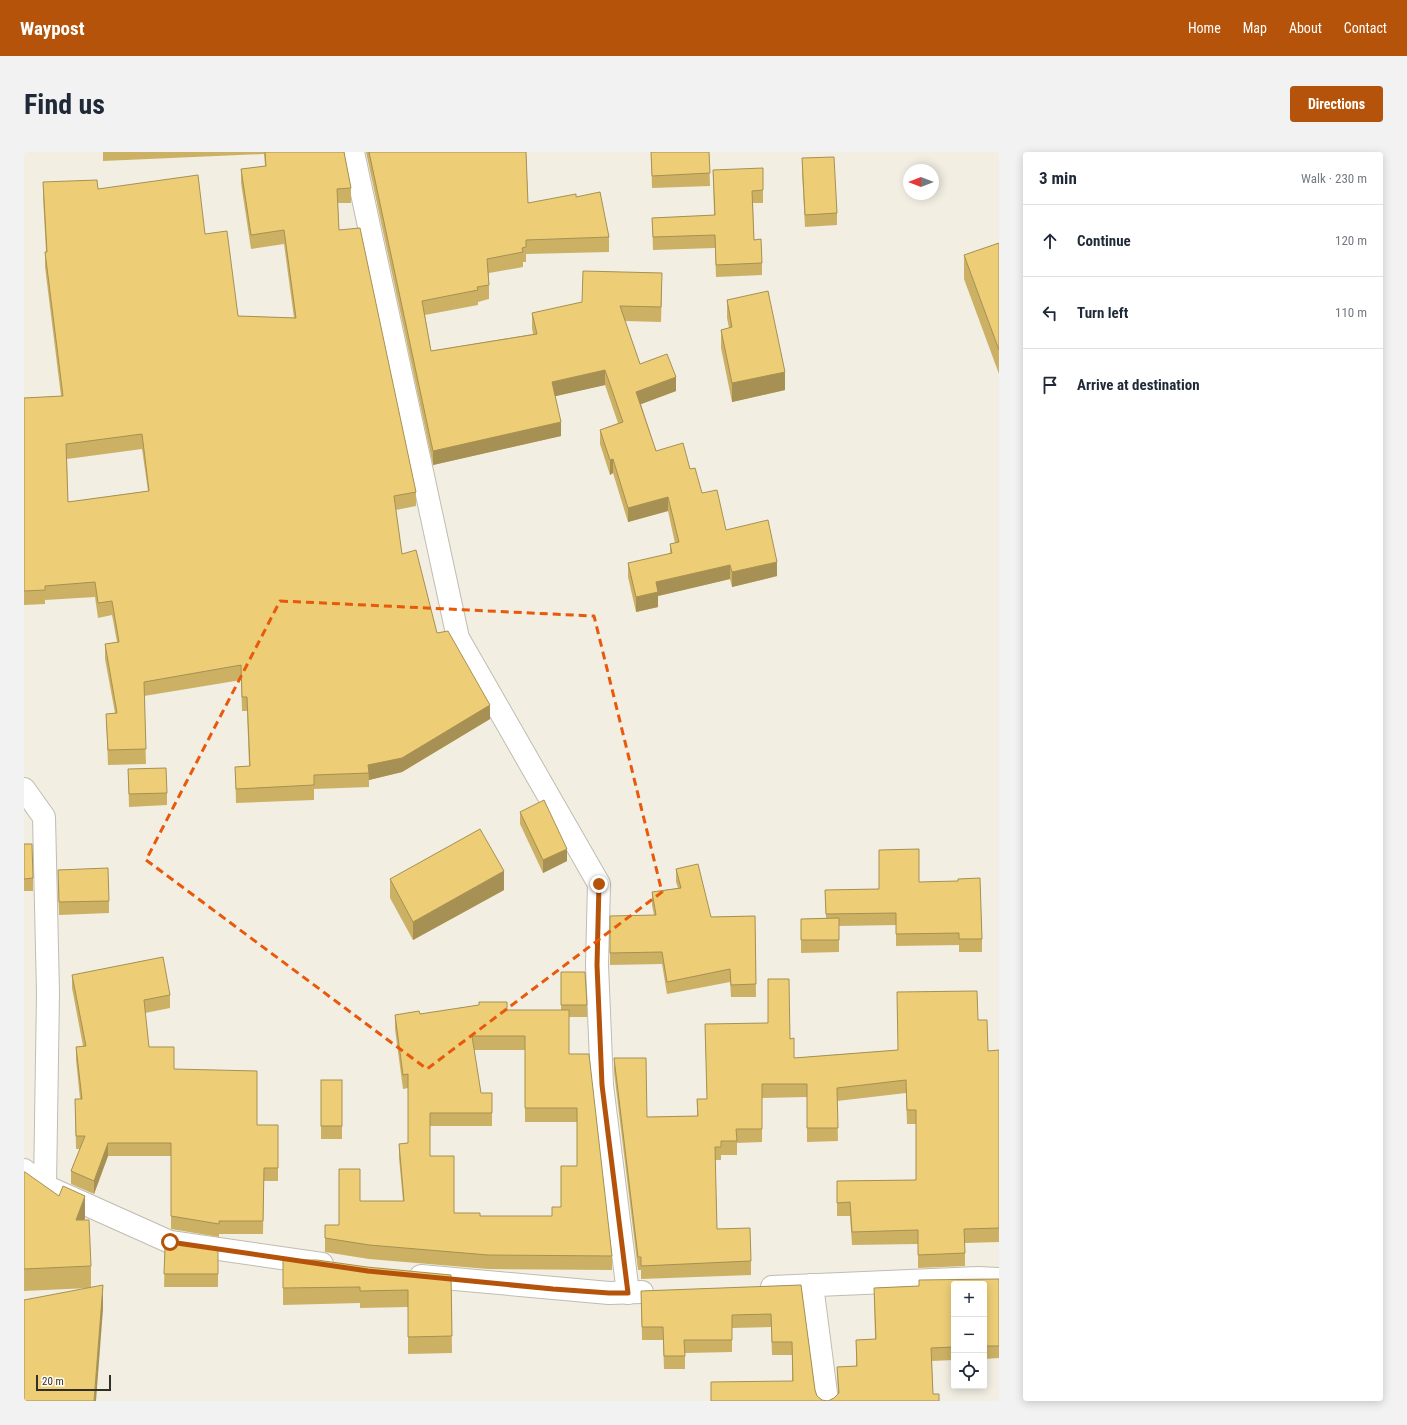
<!DOCTYPE html>
<meta charset="utf-8">
<style>
body{margin:0;font-family:"Roboto Condensed",sans-serif;background:#f2f2f3;color:#1f2937}
.controls{position:absolute;right:12px;bottom:12px;display:grid;overflow:hidden;border-radius:4px;box-shadow:0 2px 10px #0003}
.controls button{width:36px;height:36px;display:grid;place-items:center;padding:0;border:0;border-bottom:1px solid #e0e1e3;background:#fff;color:#1f2937;font:20px sans-serif}
.compass{position:absolute;left:879px;top:12px;width:36px;height:36px;border-radius:50%;background:#fff;box-shadow:0 2px 10px #0003;rotate:270deg}
.scale{position:absolute;left:12px;bottom:10px;width:75px;box-sizing:border-box;padding-left:4px;border:2px solid #312f2a;border-top:0;font-size:11px;line-height:14px;white-space:nowrap;color:#312f2a;-webkit-text-stroke:3px #fffbf1;paint-order:stroke}
.stop{position:absolute;width:12px;height:12px;margin:-9px;border:3px solid #b45309;border-radius:50%;background:#fff}
.stop.end{background:#b45309;border-color:#fff;box-shadow:0 1px 4px #0008}
.list{margin:0;padding:0;list-style:none}
h2{display:flex;justify-content:space-between;align-items:center;height:52px;margin:0;padding:0 16px;font-size:17px}
h2 small{font-size:13px;font-weight:400;color:#747a83}
.list li{display:grid;grid-template-columns:26px 1fr auto;gap:12px;align-items:center;box-sizing:border-box;height:72px;padding:0 16px;border-top:1px solid #e0e1e3}
.list b{display:block;font-size:15px;white-space:nowrap}
.list em{font-size:13px;font-style:normal;color:#747a83}
.icon{flex:none;width:22px;height:22px;fill:none;stroke:currentColor;stroke-width:2;stroke-linecap:round;stroke-linejoin:round}
.map{position:relative;flex:none;width:975px;height:1249px;overflow:hidden;border-radius:4px}
header{display:flex;align-items:center;gap:24px;box-sizing:border-box;height:56px;padding:0 20px;background:#b45309;color:#fff}
header strong{font-size:19px}
nav{display:flex;gap:22px;margin-inline-start:auto;font-size:14px}
.intro{display:flex;align-items:center;justify-content:space-between;box-sizing:border-box;height:96px;padding:0 24px}
h1{margin:0;font-size:28px}
.button{padding:10px 18px;border-radius:4px;background:#b45309;color:#fff;font-size:14px;font-weight:700}
main{display:flex;gap:24px;padding:0 24px}
aside{flex:1;background:#fff;border-radius:4px;box-shadow:0 2px 10px #0003}
.map>svg:first-child{display:block}
</style>
<header>
<strong>Waypost</strong>
<nav><a>Home</a><a>Map</a><a>About</a><a>Contact</a></nav>
</header>
<div class="intro"><h1>Find us</h1><a class="button">Directions</a></div>
<main>
<div class="map">
<svg width="975" height="1249" viewBox="0 0 975 1249">
<rect width="100%" height="100%" fill="#f2eee2"/>
<g fill="none" stroke-linecap="round" stroke-linejoin="round">
<g stroke="#c0bcb0" stroke-width="24">
<g id="minor">
<path d="M 329,0 L 434,486 L 575,732 L 573,813 L 578,933 L 604,1141"/>
<path d="M 0,637 L 20,665 L 24,841 L 21,1034"/>
<path d="M 0,1018 L 21,1034 L 146,1090 L 298,1112"/>
<path d="M 397,1124 L 585,1141 L 618,1140"/>
<path d="M 788,1133 L 803,1249"/>
<path d="M 748,1135 L 954,1126 L 975,1127"/>
</g>
</g>
<use href="#minor" stroke="#fff" stroke-width="22"/>
</g>
<g fill="#ccb165" fill-rule="evenodd">
<path d="M 79,0 L 320,0 L 327,36 L 327,51 L 314,51 L 315,78 L 392,340 L 392,354 L 372,358 L 378,402 L 413,481 L 466,567 L 378,620 L 345,628 L 345,635 L 290,637 L 290,648 L 212,651 L 211,615 L 225,614 L 223,559 L 218,559 L 217,528 L 120,544 L 122,612 L 84,613 L 82,562 L 91,561 L 81,507 L 81,492 L 93,490 L 88,463 L 74,466 L 71,445 L 21,448 L 21,452 L 0,453 L 0,246 L 37,244 L 21,115 L 21,100 L 22,100 L 19,45 L 19,30 L 74,37 L 181,82 L 214,164 L 270,166 L 260,92 L 227,97 L 217,31 L 217,17 L 241,14 L 240,2 L 79,9 ZM 118,297 L 124,339 L 44,350 L 43,307 Z"/>
<path d="M 342,0 L 502,0 L 504,51 L 552,45 L 585,85 L 585,100 L 502,102 L 502,110 L 499,110 L 499,115 L 465,121 L 465,147 L 454,150 L 454,153 L 401,163 L 407,199 L 509,182 L 508,176 L 508,161 L 638,136 L 637,170 L 601,169 L 616,212 L 652,239 L 617,252 L 632,299 L 666,317 L 678,341 L 702,378 L 753,424 L 708,435 L 706,427 L 634,444 L 634,455 L 612,460 L 604,425 L 604,411 L 646,402 L 646,392 L 651,391 L 644,359 L 604,370 L 589,321 L 586,323 L 576,292 L 576,278 L 594,271 L 581,233 L 531,244 L 537,284 L 409,313 Z"/>
<path d="M 627,0 L 685,0 L 686,34 L 628,36 Z"/>
<path d="M 778,6 L 813,61 L 813,73 L 781,75 L 778,19 Z"/>
<path d="M 689,18 L 739,38 L 739,51 L 729,51 L 730,88 L 738,111 L 738,123 L 692,125 L 691,96 L 629,98 L 628,66 L 690,63 Z"/>
<path d="M 975,91 L 975,222 L 940,127 L 940,103 Z"/>
<path d="M 703,148 L 761,238 L 708,250 L 697,196 L 697,178 L 705,176 L 703,166 Z"/>
<path d="M 104,617 L 143,641 L 143,653 L 105,655 Z"/>
<path d="M 496,660 L 543,709 L 519,721 L 496,672 Z"/>
<path d="M 0,692 L 9,726 L 9,739 L 0,739 Z"/>
<path d="M 652,717 L 687,765 L 731,764 L 732,845 L 707,845 L 706,830 L 643,842 L 638,812 L 586,813 L 586,801 L 630,763 L 628,753 L 628,740 L 654,736 L 652,730 Z"/>
<path d="M 366,727 L 480,738 L 389,788 L 366,746 Z"/>
<path d="M 895,730 L 958,787 L 958,800 L 935,800 L 935,793 L 872,794 L 872,773 L 815,774 L 815,800 L 777,801 L 777,767 L 802,766 L 801,738 L 855,737 Z"/>
<path d="M 34,731 L 85,749 L 85,761 L 35,763 Z"/>
<path d="M 537,820 L 563,853 L 563,865 L 545,865 L 545,902 L 588,1104 L 588,1118 L 464,1117 L 345,1107 L 301,1100 L 301,1073 L 315,1073 L 336,1049 L 379,1049 L 375,1006 L 375,992 L 384,991 L 384,936 L 379,937 L 371,877 L 371,863 L 483,858 L 537,858 ZM 450,898 L 501,898 L 501,970 L 553,970 L 553,1014 L 537,1055 L 528,1064 L 456,1064 L 430,1061 L 406,1004 L 406,974 L 468,974 L 468,941 L 457,941 Z"/>
<path d="M 48,823 L 146,843 L 146,856 L 121,861 L 125,895 L 150,917 L 233,973 L 254,973 L 254,1029 L 240,1029 L 239,1082 L 195,1082 L 195,1085 L 147,1077 L 147,1004 L 84,1004 L 70,1042 L 47,1032 L 47,1019 L 56,997 L 52,997 L 51,947 L 56,947 L 52,908 L 52,895 L 59,894 L 48,836 Z"/>
<path d="M 954,868 L 964,899 L 975,898 L 975,1090 L 941,1091 L 941,1114 L 894,1116 L 894,1092 L 828,1093 L 826,1064 L 813,1064 L 813,1029 L 892,1028 L 892,972 L 883,972 L 882,941 L 813,949 L 814,989 L 783,990 L 783,945 L 738,946 L 738,990 L 713,991 L 713,1003 L 697,1003 L 697,1008 L 691,1008 L 693,1077 L 727,1109 L 727,1123 L 617,1127 L 617,1118 L 614,1118 L 590,920 L 590,906 L 623,965 L 673,964 L 673,947 L 683,947 L 681,872 L 766,887 L 770,906 L 874,898 Z"/>
<rect x="297" y="928" width="21" height="59"/>
<path d="M 0,1020 L 61,1066 L 60,1068 L 67,1114 L 67,1136 L 79,1157 L 65,1136 L 0,1139 Z"/>
<path d="M 141,1096 L 194,1097 L 194,1135 L 140,1135 Z"/>
<path d="M 259,1108 L 427,1123 L 428,1201 L 384,1202 L 384,1155 L 336,1156 L 336,1151 L 259,1153 Z"/>
<path d="M 975,1127 L 975,1207 L 975,1206 L 960,1207 L 960,1132 L 930,1132 L 930,1208 L 908,1209 L 909,1242 L 915,1249 L 687,1249 L 768,1229 L 768,1203 L 748,1203 L 747,1175 L 708,1176 L 708,1200 L 661,1201 L 661,1217 L 640,1217 L 639,1188 L 618,1188 L 617,1139 L 777,1133 L 791,1238 L 793,1244 L 798,1248 L 804,1249 L 810,1246 L 814,1242 L 813,1215 L 832,1214 L 832,1188 L 851,1187 L 850,1136 L 895,1134 Z"/>
</g>
<g fill="#a69053">
<path d="M 581,218 L 581,233 L 528,245 L 528,230 Z"/>
<path d="M 761,220 L 761,238 L 708,250 L 708,231 Z"/>
<path d="M 652,225 L 652,239 L 612,254 L 612,240 Z"/>
<path d="M 537,270 L 537,284 L 409,313 L 409,299 Z"/>
<path d="M 589,307 L 589,321 L 586,323 L 586,308 Z"/>
<path d="M 644,345 L 644,359 L 604,370 L 604,356 Z"/>
<path d="M 753,410 L 753,424 L 708,435 L 708,420 Z"/>
<path d="M 706,413 L 706,427 L 634,444 L 634,455 L 612,460 L 612,445 L 632,430 Z"/>
<path d="M 466,553 L 466,567 L 378,620 L 345,628 L 344,613 Z"/>
<path d="M 543,697 L 543,709 L 519,721 L 519,708 Z"/>
<path d="M 480,719 L 480,738 L 389,788 L 389,770 Z"/>
<path d="M 84,991 L 84,1004 L 70,1042 L 70,1029 Z"/>
<path d="M 61,1044 L 61,1066 L 52,1090 L 52,1068 Z"/>
<path d="M 79,1133 L 79,1157 L 72,1249 L 70,1249 Z"/>
</g>
<g fill="#edce76" stroke="#a69053" fill-rule="evenodd">
<path d="M 241,0 L 320,0 L 327,36 L 313,37 L 315,78 L 336,76 L 392,340 L 370,344 L 378,402 L 392,398 L 413,481 L 424,479 L 466,553 L 378,606 L 344,613 L 345,621 L 290,623 L 290,633 L 212,637 L 211,615 L 226,614 L 223,545 L 218,545 L 217,513 L 120,530 L 122,597 L 84,598 L 82,562 L 93,561 L 81,492 L 95,490 L 88,449 L 74,451 L 71,430 L 21,434 L 21,438 L 0,439 L 0,246 L 39,244 L 21,100 L 23,100 L 19,30 L 73,28 L 74,37 L 174,23 L 181,82 L 203,79 L 214,164 L 272,166 L 260,78 L 227,83 L 217,17 L 242,14 ZM 118,282 L 125,339 L 44,350 L 42,292 Z"/>
<path d="M 345,0 L 502,0 L 504,51 L 552,42 L 552,45 L 576,40 L 585,85 L 502,88 L 502,95 L 498,96 L 499,100 L 463,107 L 465,133 L 453,135 L 454,138 L 398,149 L 407,199 L 513,182 L 508,161 L 558,150 L 559,119 L 638,121 L 637,155 L 596,154 L 616,212 L 643,202 L 652,225 L 612,240 L 632,299 L 659,291 L 666,317 L 671,316 L 678,341 L 693,338 L 702,378 L 744,368 L 753,410 L 708,420 L 706,413 L 632,430 L 634,440 L 612,445 L 604,411 L 648,401 L 646,392 L 655,390 L 644,345 L 604,356 L 589,307 L 586,308 L 576,278 L 599,270 L 581,218 L 528,230 L 537,270 L 409,299 Z"/>
<path d="M 627,0 L 685,0 L 686,21 L 628,24 Z"/>
<path d="M 810,5 L 813,61 L 781,63 L 778,6 Z"/>
<path d="M 739,16 L 739,38 L 728,39 L 730,88 L 737,87 L 738,111 L 692,113 L 691,83 L 629,85 L 628,66 L 691,63 L 689,18 Z"/>
<path d="M 975,91 L 975,198 L 940,103 Z"/>
<path d="M 744,139 L 761,220 L 708,231 L 697,178 L 708,175 L 703,148 Z"/>
<path d="M 142,616 L 143,641 L 105,642 L 104,617 Z"/>
<path d="M 520,648 L 543,697 L 519,708 L 496,660 Z"/>
<path d="M 456,677 L 480,719 L 389,770 L 366,727 Z"/>
<path d="M 0,692 L 8,692 L 9,726 L 0,727 Z"/>
<path d="M 895,697 L 895,730 L 934,729 L 934,727 L 956,726 L 958,787 L 935,787 L 935,781 L 872,782 L 872,761 L 802,762 L 801,738 L 855,737 L 855,698 Z"/>
<path d="M 674,712 L 687,765 L 731,764 L 732,832 L 707,833 L 706,817 L 643,830 L 638,800 L 586,801 L 586,764 L 632,763 L 628,740 L 657,736 L 652,717 Z"/>
<path d="M 84,716 L 85,749 L 35,750 L 34,718 Z"/>
<path d="M 815,766 L 815,788 L 777,788 L 777,767 Z"/>
<path d="M 139,805 L 146,843 L 120,848 L 125,895 L 150,895 L 150,917 L 233,919 L 233,973 L 254,973 L 254,1016 L 240,1016 L 239,1069 L 195,1069 L 195,1072 L 147,1064 L 147,991 L 84,991 L 70,1029 L 47,1019 L 61,984 L 52,984 L 51,947 L 58,947 L 52,895 L 62,894 L 48,823 Z"/>
<path d="M 537,820 L 561,820 L 563,853 L 537,853 Z"/>
<path d="M 744,827 L 765,827 L 766,887 L 770,886 L 770,906 L 874,898 L 873,840 L 953,839 L 954,868 L 963,868 L 964,899 L 975,898 L 975,1076 L 940,1077 L 941,1101 L 894,1103 L 894,1078 L 828,1080 L 826,1050 L 813,1051 L 813,1029 L 892,1028 L 892,958 L 883,958 L 882,928 L 813,936 L 814,976 L 783,976 L 783,932 L 738,932 L 738,977 L 712,977 L 713,989 L 697,989 L 697,995 L 691,995 L 693,1077 L 726,1076 L 727,1109 L 617,1114 L 617,1105 L 614,1105 L 590,906 L 622,906 L 623,965 L 674,964 L 673,947 L 683,947 L 681,872 L 744,871 Z"/>
<path d="M 455,850 L 483,850 L 483,858 L 545,858 L 545,902 L 565,902 L 588,1104 L 464,1103 L 345,1093 L 301,1086 L 301,1073 L 315,1073 L 315,1017 L 336,1017 L 336,1049 L 380,1049 L 375,992 L 384,991 L 384,922 L 379,923 L 371,863 L 395,859 L 396,862 L 455,853 ZM 448,884 L 501,884 L 501,956 L 553,956 L 553,1014 L 537,1014 L 537,1055 L 528,1055 L 528,1064 L 456,1064 L 456,1061 L 430,1061 L 430,1004 L 406,1004 L 406,961 L 468,961 L 468,941 L 457,941 Z"/>
<rect x="297" y="928" width="21" height="46"/>
<path d="M 0,1020 L 1,1020 L 35,1044 L 39,1034 L 61,1044 L 52,1068 L 65,1068 L 67,1114 L 0,1117 Z"/>
<path d="M 147,1090 L 194,1097 L 194,1122 L 140,1122 L 141,1096 L 147,1096 Z"/>
<path d="M 259,1108 L 293,1108 L 343,1115 L 427,1123 L 428,1184 L 384,1185 L 384,1138 L 336,1139 L 336,1135 L 259,1136 Z"/>
<path d="M 975,1127 L 975,1194 L 960,1194 L 960,1132 L 930,1132 L 930,1195 L 907,1196 L 909,1242 L 915,1242 L 915,1249 L 687,1249 L 687,1230 L 769,1229 L 768,1190 L 748,1190 L 747,1162 L 708,1163 L 708,1188 L 660,1188 L 661,1204 L 640,1204 L 639,1175 L 618,1175 L 617,1139 L 777,1133 L 791,1238 L 793,1244 L 798,1248 L 804,1249 L 810,1246 L 815,1241 L 813,1215 L 833,1214 L 832,1188 L 852,1187 L 850,1136 L 895,1134 L 895,1128 Z"/>
<path d="M 79,1133 L 70,1249 L 0,1249 L 0,1148 Z"/>
</g>
<g fill="none" stroke-linecap="round" stroke-linejoin="round">
<path stroke="#b45309" stroke-width="5" d="M 146,1090 L 344,1119 L 529,1137 L 585,1141 L 604,1141 L 578,933 L 573,813 L 575,732"/>
</g>
<path fill="none" stroke="#e8590c" stroke-width="3" stroke-dasharray="8 5" stroke-linejoin="round" d="M 256,449 L 570,464 L 638,740 L 403,917 L 122,708 Z"/>
</svg>
<div class="controls">
<button>+</button>
<button>−</button>
<button><svg class="icon" aria-label="locate" viewBox="0 0 24 24"><circle cx="12" cy="12" r="6"/><path d="M12 2v4M12 18v4M2 12h4M18 12h4"/></svg></button>
</div>
<svg class="compass" viewBox="-18 -18 36 36"><path d="M0-13l5 13h-10z" fill="#e53935"/><path d="M0 13l5-13h-10z" fill="#747a83"/></svg>
<div class="scale">20 m</div>
<div class="stop" style="left:146px;top:1090px"></div>
<div class="stop end" style="left:575px;top:732px"></div>
</div>
<aside>
<h2>3 min<small>Walk · 230 m</small></h2>
<ul class="list">
<li><svg class="icon" aria-label="ahead" viewBox="0 0 24 24"><path d="M12 20V5M6 11l6-6 6 6"/></svg><div><b>Continue</b></div><em>120 m</em></li>
<li><svg class="icon" aria-label="left" viewBox="0 0 24 24"><path d="M17 20v-9H6M10 6l-5 5 5 5"/></svg><div><b>Turn left</b></div><em>110 m</em></li>
<li><svg class="icon" aria-label="arrive" viewBox="0 0 24 24"><path d="M6 21V4h12l-3 4 3 4H6"/></svg><div><b>Arrive at destination</b></div></li>
</ul>
</aside>
</main>
